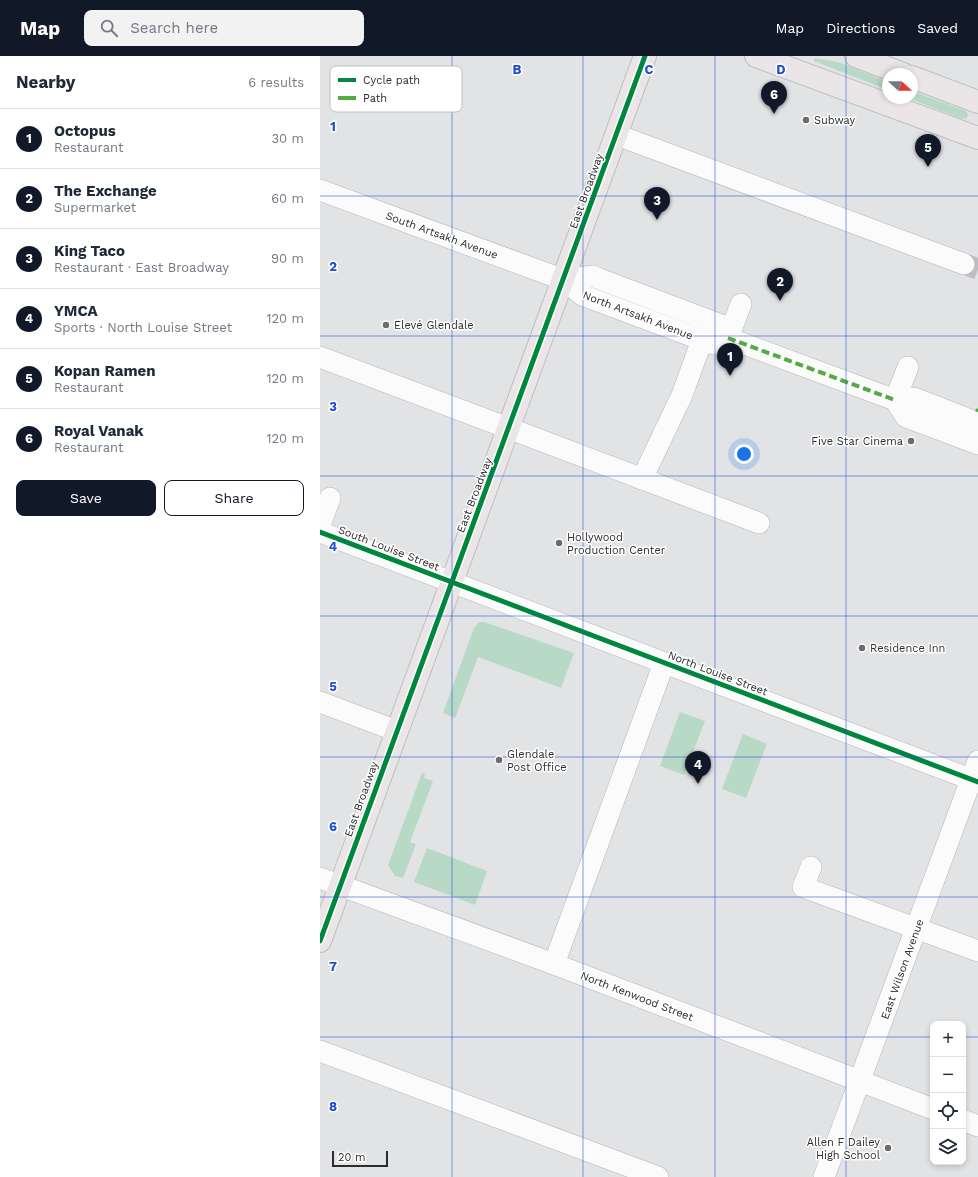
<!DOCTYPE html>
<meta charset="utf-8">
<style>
body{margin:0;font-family:"Work Sans",sans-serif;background:#f2f2f3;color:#1f2937}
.controls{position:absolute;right:12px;bottom:12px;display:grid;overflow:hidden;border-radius:8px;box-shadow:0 2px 6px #0003}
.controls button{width:36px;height:36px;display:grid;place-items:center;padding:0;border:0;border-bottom:1px solid #e0e1e3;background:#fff;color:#1f2937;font:20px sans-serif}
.compass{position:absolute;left:562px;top:12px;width:36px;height:36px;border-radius:50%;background:#fff;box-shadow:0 2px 6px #0003;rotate:111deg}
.scale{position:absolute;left:12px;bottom:10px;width:56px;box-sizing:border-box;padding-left:4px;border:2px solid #2c2c2e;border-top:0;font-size:11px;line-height:14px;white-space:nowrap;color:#2c2c2e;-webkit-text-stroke:3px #fff;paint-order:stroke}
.you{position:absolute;left:424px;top:398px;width:14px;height:14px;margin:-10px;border:3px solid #fff;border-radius:50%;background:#1a73e8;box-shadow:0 0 0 6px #1a73e833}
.badge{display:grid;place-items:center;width:26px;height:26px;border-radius:50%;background:#111827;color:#fff;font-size:13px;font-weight:700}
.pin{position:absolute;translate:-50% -33px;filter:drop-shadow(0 1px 2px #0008)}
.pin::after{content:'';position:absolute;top:21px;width:14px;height:12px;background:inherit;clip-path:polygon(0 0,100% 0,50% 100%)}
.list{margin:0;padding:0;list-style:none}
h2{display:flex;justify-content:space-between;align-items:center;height:52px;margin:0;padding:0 16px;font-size:17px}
h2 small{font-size:13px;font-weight:400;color:#747a83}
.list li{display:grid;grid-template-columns:26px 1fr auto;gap:12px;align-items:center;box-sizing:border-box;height:60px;padding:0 16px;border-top:1px solid #e0e1e3}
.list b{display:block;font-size:15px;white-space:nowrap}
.list p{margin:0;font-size:13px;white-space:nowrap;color:#747a83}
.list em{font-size:13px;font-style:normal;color:#747a83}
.actions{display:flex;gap:8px;padding:12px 16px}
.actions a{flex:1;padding:9px 0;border:1px solid #111827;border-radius:8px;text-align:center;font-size:14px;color:#111827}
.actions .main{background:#111827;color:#fff}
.icon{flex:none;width:22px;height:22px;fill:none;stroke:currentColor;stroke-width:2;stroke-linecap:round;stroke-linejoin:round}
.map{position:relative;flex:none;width:658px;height:1121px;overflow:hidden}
header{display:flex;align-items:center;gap:24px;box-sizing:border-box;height:56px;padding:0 20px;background:#111827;color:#fff}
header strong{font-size:19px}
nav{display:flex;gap:22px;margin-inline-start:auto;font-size:14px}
.search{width:280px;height:36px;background:#f2f2f3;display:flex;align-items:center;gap:10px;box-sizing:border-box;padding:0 14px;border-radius:8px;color:#747a83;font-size:15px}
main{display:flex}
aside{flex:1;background:#fff}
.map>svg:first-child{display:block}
</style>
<header>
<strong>Map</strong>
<div class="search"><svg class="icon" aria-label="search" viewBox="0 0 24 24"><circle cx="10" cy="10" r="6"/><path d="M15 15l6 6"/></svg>Search here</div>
<nav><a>Map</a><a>Directions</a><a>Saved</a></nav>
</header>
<main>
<aside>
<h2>Nearby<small>6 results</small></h2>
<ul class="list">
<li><span class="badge">1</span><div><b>Octopus</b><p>Restaurant</p></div><em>30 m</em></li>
<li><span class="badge">2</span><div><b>The Exchange</b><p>Supermarket</p></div><em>60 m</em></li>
<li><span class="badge">3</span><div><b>King Taco</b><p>Restaurant · East Broadway</p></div><em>90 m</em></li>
<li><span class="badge">4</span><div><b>YMCA</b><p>Sports · North Louise Street</p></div><em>120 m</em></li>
<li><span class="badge">5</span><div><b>Kopan Ramen</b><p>Restaurant</p></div><em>120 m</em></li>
<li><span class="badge">6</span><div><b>Royal Vanak</b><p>Restaurant</p></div><em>120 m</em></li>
</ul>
<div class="actions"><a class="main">Save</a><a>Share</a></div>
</aside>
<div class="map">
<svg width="658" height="1121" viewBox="0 0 658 1121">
<rect width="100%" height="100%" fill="#e2e3e5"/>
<g fill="#b8d9c5">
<path d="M 495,2 L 518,6 L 568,26 L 568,34 L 494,5 Z"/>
<path d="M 592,35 L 646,55 L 648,58 L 647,62 L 642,63 L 588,42 L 592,42 Z"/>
<path d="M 159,566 L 164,566 L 254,597 L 241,632 L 158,601 L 135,662 L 123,657 L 154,572 Z"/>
<path d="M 360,656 L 385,665 L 364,719 L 340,710 Z"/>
<path d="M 423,678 L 447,688 L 426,742 L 402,733 Z"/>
<path d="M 102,717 L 105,718 L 104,722 L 113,725 L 90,786 L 96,788 L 83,822 L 75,820 L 68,809 Z"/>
<path d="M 107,792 L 167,815 L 155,849 L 94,826 Z"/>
</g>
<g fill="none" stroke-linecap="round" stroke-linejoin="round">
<path stroke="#bebec0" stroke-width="21" stroke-dasharray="21 10" stroke-linecap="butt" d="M 644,208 L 658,213"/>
<g stroke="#b6b6b8" stroke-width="22">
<g id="minor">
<path d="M 297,79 L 644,208"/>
<path d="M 0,134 L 244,224 L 262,239 L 393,288 L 408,282 L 575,344 L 594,342 L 658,367"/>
<path d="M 244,224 L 273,220 L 277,222 L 401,269 L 408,282"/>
<path d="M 408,282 L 421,248"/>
<path d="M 0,301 L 439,467"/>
<path d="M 575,344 L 586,361 L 658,388"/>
<path d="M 575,344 L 588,311"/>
<path d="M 322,423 L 362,339 L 382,284"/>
<path d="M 0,469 L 10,442"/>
<path d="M 0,476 L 658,726"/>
<path d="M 0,646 L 77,675"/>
<path d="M 491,811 L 483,831 L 658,895"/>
<path d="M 0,822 L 234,908 L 613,1053"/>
<path d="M 234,908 L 344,607"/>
<path d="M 0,995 L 338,1121"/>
<path d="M 643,1064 L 658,1070"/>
<path d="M 504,1121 L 658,705"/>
</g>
</g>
<g stroke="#bfbfc0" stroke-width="24">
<g id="major">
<path d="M 436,0 L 658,82"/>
<path d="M 536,0 L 583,18"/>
<path d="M 592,21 L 658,46"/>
<path d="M 0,885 L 325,0"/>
</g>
</g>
<use href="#minor" stroke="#fbfbfb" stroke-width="21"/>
<use href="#major" stroke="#eae6e7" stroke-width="22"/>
<g stroke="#54ab44" stroke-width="4" stroke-dasharray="8 4" stroke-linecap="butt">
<path d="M 408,282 L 575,344"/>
<path d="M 657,356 L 658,353"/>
</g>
<g stroke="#fff" stroke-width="8">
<g id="cycleway">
<path d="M 0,476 L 658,726"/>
<path d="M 0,885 L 325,0"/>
</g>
</g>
<use href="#cycleway" stroke="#00873e" stroke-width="5"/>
</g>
<path fill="none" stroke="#1d4ed8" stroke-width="1" stroke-opacity="0.55" d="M 132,0 L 132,1121M 263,0 L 263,1121M 395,0 L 395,1121M 526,0 L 526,1121M 0,140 L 658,140M 0,280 L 658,280M 0,420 L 658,420M 0,560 L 658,560M 0,701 L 658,701M 0,841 L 658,841M 0,981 L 613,981M 643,981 L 658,981"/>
<g fill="#6c6c6e" stroke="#fff" stroke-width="1.5">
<circle cx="486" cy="64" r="4"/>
<circle cx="66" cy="269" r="4"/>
<circle cx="591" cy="385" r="4"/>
<circle cx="239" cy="487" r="4"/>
<circle cx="542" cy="592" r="4"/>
<circle cx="179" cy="704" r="4"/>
<circle cx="568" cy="1092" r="4"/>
</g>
<g text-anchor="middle" stroke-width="3" stroke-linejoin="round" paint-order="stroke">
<g font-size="11" fill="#2c2c2e" stroke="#fff" text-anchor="start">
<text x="494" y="68">Subway</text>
<text x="74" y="273">Elevé Glendale</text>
<text x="583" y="389" text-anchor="end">Five Star Cinema</text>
<text x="247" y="485">Hollywood<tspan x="247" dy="13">Production Center</tspan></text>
<text x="550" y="596">Residence Inn</text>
<text x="187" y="702">Glendale<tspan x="187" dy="13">Post Office</tspan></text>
<text x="560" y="1090" text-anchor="end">Allen F Dailey<tspan x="560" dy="13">High School</tspan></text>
</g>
<g font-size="11" fill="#2c2c2e" stroke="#fff">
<text transform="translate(266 135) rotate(-70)" y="4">East Broadway</text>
<text transform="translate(122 179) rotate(20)" y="4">South Artsakh Avenue</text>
<text transform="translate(318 259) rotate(21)" y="4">North Artsakh Avenue</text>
<text transform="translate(154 439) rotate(-69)" y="4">East Broadway</text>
<text transform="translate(69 492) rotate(21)" y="4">South Louise Street</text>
<text transform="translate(398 617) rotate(21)" y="4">North Louise Street</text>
<text transform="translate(41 743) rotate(-70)" y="4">East Broadway</text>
<text transform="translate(582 913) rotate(-70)" y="4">East Wilson Avenue</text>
<text transform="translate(317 940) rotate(21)" y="4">North Kenwood Street</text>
</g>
</g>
<rect x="10" y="10" width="132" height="46" rx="6" fill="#fff" stroke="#c0c0c0" stroke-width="1"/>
<rect x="18" y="22" width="18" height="4" fill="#00873e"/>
<rect x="18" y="40" width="18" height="4" fill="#54ab44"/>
<g font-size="11" fill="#2c2c2e">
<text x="43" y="28">Cycle path</text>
<text x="43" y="46">Path</text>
</g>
<g font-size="13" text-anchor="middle" font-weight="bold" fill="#1d4ed8" stroke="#fff" stroke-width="3" stroke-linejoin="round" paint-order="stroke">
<text x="197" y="18">B</text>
<text x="329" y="18">C</text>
<text x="461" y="18">D</text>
<text x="13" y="75">1</text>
<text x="13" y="215">2</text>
<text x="13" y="355">3</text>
<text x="13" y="495">4</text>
<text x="13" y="635">5</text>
<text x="13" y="775">6</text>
<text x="13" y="915">7</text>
<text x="13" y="1055">8</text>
</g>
</svg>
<div class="controls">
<button>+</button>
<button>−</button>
<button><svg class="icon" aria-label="locate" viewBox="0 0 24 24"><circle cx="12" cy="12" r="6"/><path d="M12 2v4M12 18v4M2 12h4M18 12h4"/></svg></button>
<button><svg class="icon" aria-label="layers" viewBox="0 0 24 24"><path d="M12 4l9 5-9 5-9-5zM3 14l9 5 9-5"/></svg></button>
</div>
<svg class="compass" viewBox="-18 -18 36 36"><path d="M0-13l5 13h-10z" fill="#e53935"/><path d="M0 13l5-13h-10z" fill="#747a83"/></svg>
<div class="scale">20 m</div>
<div class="you"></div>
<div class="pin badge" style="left:410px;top:320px">1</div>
<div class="pin badge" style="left:460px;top:245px">2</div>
<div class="pin badge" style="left:337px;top:164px">3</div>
<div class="pin badge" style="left:378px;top:728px">4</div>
<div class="pin badge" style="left:608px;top:111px">5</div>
<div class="pin badge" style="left:454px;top:58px">6</div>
</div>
</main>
